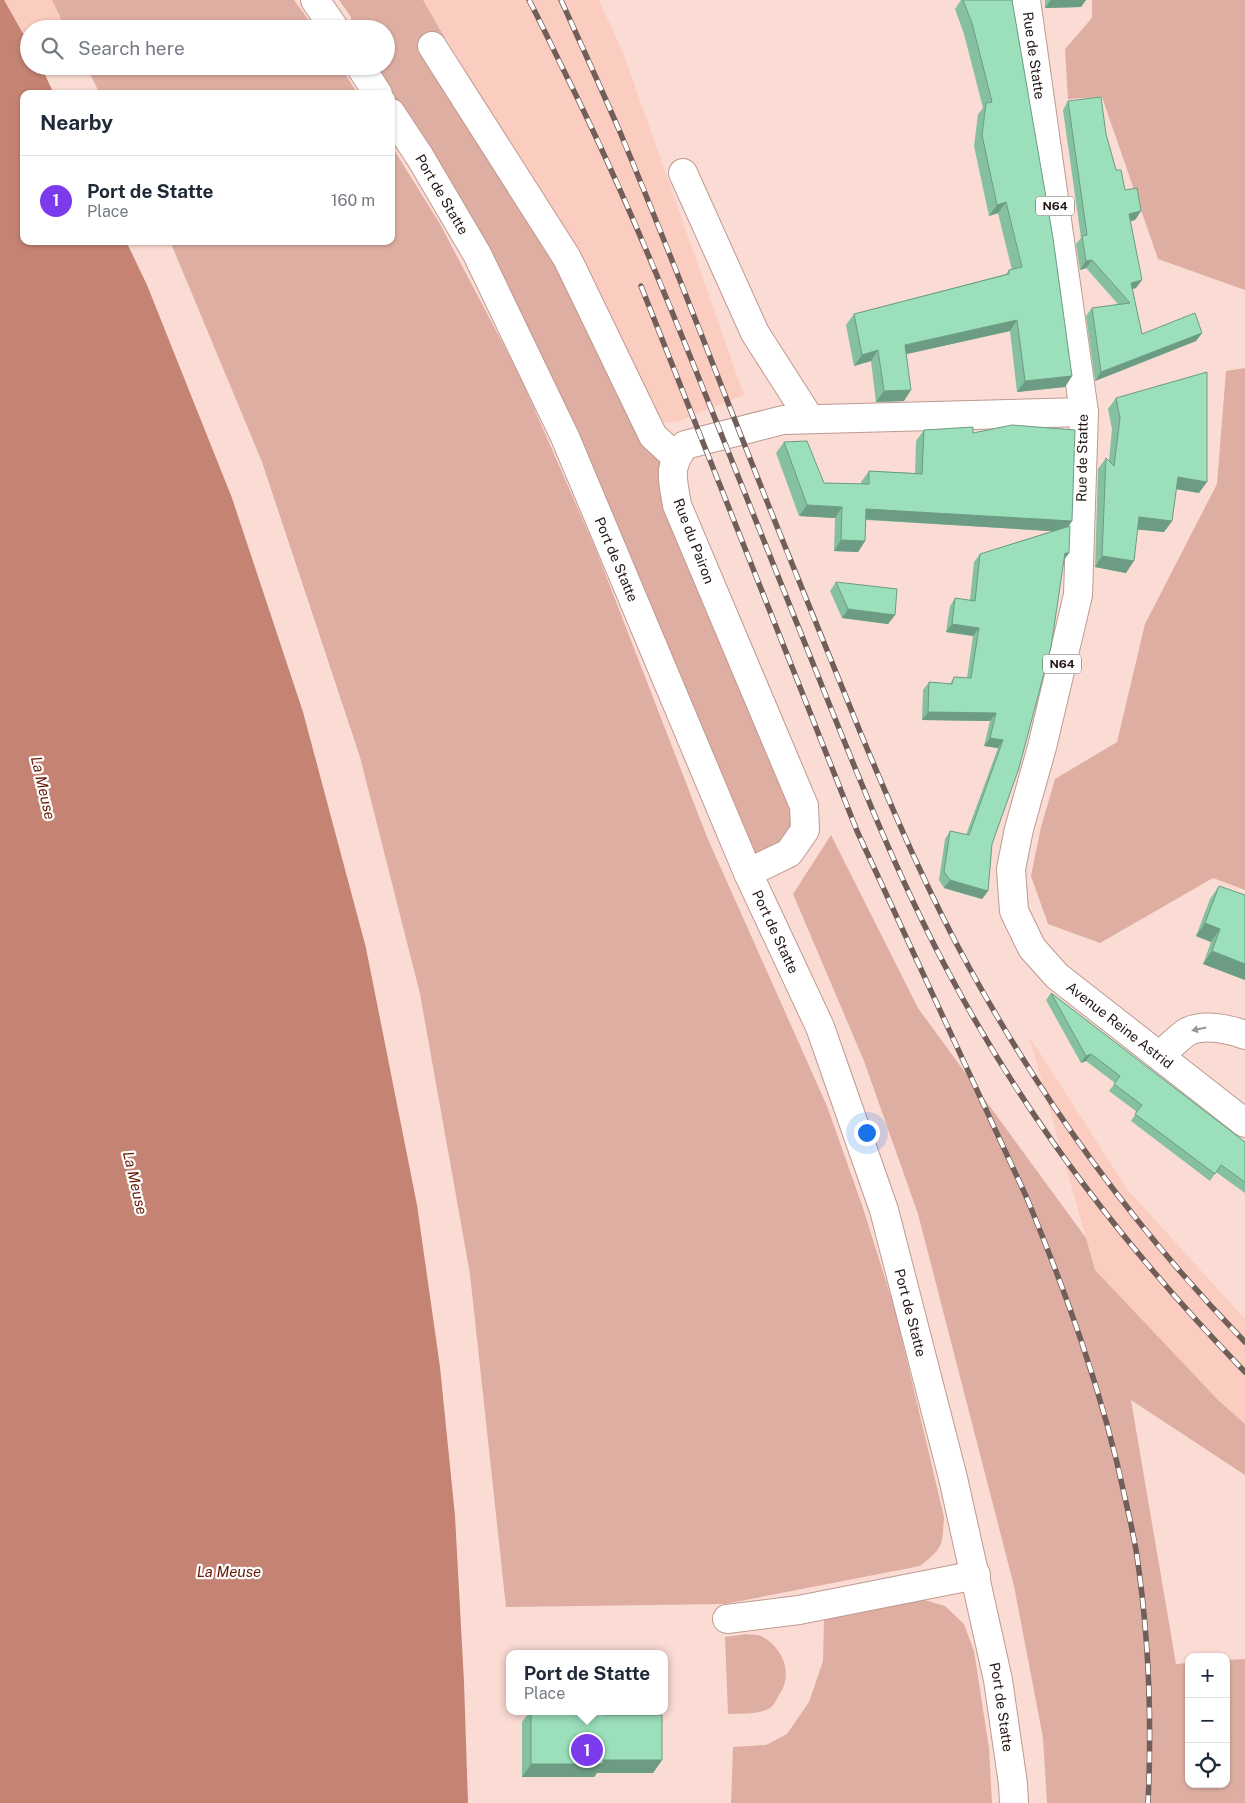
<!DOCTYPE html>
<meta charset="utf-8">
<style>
body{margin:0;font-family:"Public Sans",sans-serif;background:#f6f6f7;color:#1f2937}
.controls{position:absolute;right:15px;bottom:15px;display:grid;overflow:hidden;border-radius:10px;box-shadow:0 1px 4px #0004}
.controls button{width:45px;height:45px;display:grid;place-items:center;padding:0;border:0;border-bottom:1px solid #e0e1e3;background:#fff;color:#1f2937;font:25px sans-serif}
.you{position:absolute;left:866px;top:1132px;width:18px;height:18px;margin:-12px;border:4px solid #fff;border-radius:50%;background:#1a73e8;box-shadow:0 0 0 8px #1a73e833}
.badge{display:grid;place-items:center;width:32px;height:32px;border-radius:50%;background:#7c3aed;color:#fff;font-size:16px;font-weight:700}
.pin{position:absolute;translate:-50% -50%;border:2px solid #fff;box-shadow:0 1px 5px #0006}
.popup{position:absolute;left:506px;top:1650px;width:162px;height:65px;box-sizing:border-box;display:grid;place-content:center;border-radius:10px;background:#fff;filter:drop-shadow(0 1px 4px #0005);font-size:16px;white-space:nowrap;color:#747a83}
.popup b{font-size:19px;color:#1f2937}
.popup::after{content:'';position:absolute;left:50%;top:100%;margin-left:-10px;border:10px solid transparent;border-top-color:#fff}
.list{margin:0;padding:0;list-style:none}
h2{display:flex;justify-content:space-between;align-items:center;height:65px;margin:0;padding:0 20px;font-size:21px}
h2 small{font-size:16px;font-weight:400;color:#747a83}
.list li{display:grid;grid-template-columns:32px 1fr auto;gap:15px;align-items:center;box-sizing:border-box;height:90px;padding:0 20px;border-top:1px solid #e0e1e3}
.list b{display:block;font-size:19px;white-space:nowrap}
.list p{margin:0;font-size:16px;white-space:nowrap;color:#747a83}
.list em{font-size:16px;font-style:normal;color:#747a83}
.icon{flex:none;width:28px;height:28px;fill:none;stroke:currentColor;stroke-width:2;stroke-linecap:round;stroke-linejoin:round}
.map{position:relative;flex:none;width:1245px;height:1803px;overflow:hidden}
.search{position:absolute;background:#fff;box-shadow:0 1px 4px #0004;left:20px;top:20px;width:375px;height:55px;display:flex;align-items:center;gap:12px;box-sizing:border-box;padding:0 18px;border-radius:28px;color:#747a83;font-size:19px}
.panel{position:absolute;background:#fff;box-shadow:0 1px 4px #0004;left:20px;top:90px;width:375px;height:155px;border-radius:10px}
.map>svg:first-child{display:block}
</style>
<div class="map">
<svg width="1245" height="1803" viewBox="0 0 1245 1803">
<rect width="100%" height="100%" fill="#fbdcd4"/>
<g fill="#fbccc0">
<path d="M 4,0 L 294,0 L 315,29 L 29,29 L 29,44 Z"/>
<path d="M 423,0 L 599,0 L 624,55 L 744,395 L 679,421 L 661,423 L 560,229 Z"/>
<path d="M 1029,1036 L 1127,1189 L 1245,1319 L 1245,1424 L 1218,1400 L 1095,1270 Z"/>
</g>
<g fill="#deaea2">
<path d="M 52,0 L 294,0 L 315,29 L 66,29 Z"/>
<path d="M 339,0 L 423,0 L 445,38 L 432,45 L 672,471 L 805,830 L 748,873 L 565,437 L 391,116 L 391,94 L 360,66 L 386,66 L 386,29 L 350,29 L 351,17 Z"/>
<path d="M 1092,0 L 1245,0 L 1245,290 L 1158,259 L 1102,97 L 1068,99 L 1065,49 L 1092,18 Z"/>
<path d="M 86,66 L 340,66 L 358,94 L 100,94 Z"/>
<path d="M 391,145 L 440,224 L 519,374 L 596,550 L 707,837 L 827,1106 L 863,1208 L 895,1310 L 944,1517 C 942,1546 944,1547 920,1566 L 725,1604 L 506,1607 L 470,1274 L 420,994 L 360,757 L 262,462 L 170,241 L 391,241 Z"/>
<path d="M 1245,368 L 1245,890 L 1213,878 L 1100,943 L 1048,924 L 1031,876 L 1041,827 L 1055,779 L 1117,742 L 1145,624 L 1217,484 L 1226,371 Z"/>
<path d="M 831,835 L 918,1008 L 1086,1238 L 1095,1270 L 1218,1400 L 1245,1424 L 1245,1475 L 1131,1400 L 1176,1664 L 1189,1663 L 1189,1784 L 1226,1784 L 1226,1660 L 1245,1659 L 1245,1803 L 1047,1803 L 1043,1738 L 1014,1586 L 918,1214 L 864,1061 L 793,894 Z"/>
<path d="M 918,1598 L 945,1606 L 964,1624 L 974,1651 L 989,1748 L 992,1803 L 731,1803 L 733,1747 L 766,1745 L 787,1734 L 809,1702 L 823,1661 L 824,1618 Z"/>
<path d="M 746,1634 C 751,1635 757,1634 761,1636 C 783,1647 794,1674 779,1695 C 777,1699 774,1705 770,1708 C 758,1715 741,1713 728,1714 L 725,1637 Z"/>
</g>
<path fill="#c48373" d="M 0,0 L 4,0 L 29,44 L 29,66 L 41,66 L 54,94 L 24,94 L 24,241 L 126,241 L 147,285 L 232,498 L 303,712 L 366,948 L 417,1205 L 440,1367 L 455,1516 L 464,1682 L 468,1803 L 0,1803 Z"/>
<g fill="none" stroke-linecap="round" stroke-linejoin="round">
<g stroke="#be9a91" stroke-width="30">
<g id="minor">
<path d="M 315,0 L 335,29"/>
<path d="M 432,46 L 567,258 L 653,436 L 676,457"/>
<path d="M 360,66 L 378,94"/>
<path id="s1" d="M 391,113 L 420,157 L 477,254 L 565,437 L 748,873 L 820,1027 L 884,1210 L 953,1478 L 998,1680 L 1013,1784 L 1014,1803"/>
<path d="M 683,173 L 755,333 L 810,419"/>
<path d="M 748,873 L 789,853 L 805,830 L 804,806 L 677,505 C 673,479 667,468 685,445 L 783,420 L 1084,412"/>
<path d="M 1160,1055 C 1169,1048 1178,1038 1187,1032 C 1203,1023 1229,1029 1245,1035"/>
<path d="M 727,1619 L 799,1610 L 976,1575"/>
</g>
</g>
<g stroke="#be9a91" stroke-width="30">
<g id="major">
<path id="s2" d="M 1026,0 L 1084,412 L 1078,595 L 1042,747 L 1019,829 L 1011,869 L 1014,911 L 1032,948 L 1057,976 L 1245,1123"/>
</g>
</g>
<use href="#minor" stroke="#fff" stroke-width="28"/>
<use href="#major" stroke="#fff" stroke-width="28"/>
<g stroke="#715e59" stroke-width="5.5">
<g id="rail">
<path d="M 529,0 C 542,25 554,51 567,77 C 615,173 656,271 696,371 C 741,483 785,594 830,706 C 867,798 904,890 951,977 C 1030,1125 1129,1252 1245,1372"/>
<path d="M 561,0 C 581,44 601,88 620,132 C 675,264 725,397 778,529 C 805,597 833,665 861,734 C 894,813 928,893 970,969 C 1045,1105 1136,1230 1245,1342"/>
<path d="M 641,286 L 857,831 L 1026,1196 C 1067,1295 1103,1394 1125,1498 C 1129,1515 1133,1533 1136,1550 C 1149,1634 1152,1719 1148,1803"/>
</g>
</g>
<use href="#rail" stroke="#fff" stroke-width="4" stroke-dasharray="11" stroke-linecap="butt"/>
</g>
<g fill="#85c0a1">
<path d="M 961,0 L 1012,0 L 1072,376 L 1065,387 L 1017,392 L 1010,331 L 906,354 L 904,401 L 876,402 L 871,361 L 854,366 L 846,325 L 854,314 L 1006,274 L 1009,270 L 1012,270 L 998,213 L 989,216 L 974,146 L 978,114 L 983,108 L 964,34 L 955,9 Z"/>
<path d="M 1045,0 L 1086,0 L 1081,7 L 1045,8 Z"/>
<path d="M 1068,101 L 1106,134 L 1116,170 L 1125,190 L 1141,211 L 1135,220 L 1130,221 L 1136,288 L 1132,289 L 1142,334 L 1202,333 L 1196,341 L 1095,381 L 1086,316 L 1092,308 L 1118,304 L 1086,268 L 1080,270 L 1076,244 L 1081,238 L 1063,110 Z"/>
<path d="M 1116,398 L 1199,493 L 1176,489 L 1172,521 L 1164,532 L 1138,529 L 1126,573 L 1095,567 L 1098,469 L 1106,458 L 1109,461 L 1112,429 L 1108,409 Z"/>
<path d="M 924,430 L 973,433 L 1072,521 L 1069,526 L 1069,553 L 1064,560 L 992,844 L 988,891 L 982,899 L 944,888 L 939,880 L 945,839 L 950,831 L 966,835 L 998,748 L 984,746 L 990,721 L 922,720 L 923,690 L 929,682 L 950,684 L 954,677 L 967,678 L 973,636 L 946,632 L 950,606 L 955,598 L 970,600 L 974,562 L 980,554 L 1052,531 L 866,520 L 865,541 L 858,552 L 834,551 L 835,518 L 799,516 L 776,453 L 784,442 L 824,483 L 861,484 L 861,482 L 869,471 L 915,473 L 916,441 Z"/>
<path d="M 836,582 L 895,615 L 888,624 L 842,618 L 830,591 Z"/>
<path d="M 1219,886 L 1245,895 L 1245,980 L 1203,964 L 1211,942 L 1196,936 L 1210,899 Z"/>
<path d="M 1051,993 L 1245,1142 L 1245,1193 L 1216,1172 L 1210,1181 L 1131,1121 L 1137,1112 L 1109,1091 L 1115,1083 L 1086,1061 L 1081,1063 L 1046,1000 Z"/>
<path d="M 530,1711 L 603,1711 L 603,1715 L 662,1760 L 653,1773 L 597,1773 L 594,1777 L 522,1777 L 522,1722 Z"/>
</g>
<g fill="#6c9c83">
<path d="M 1051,0 L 1086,0 L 1081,7 L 1045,8 Z"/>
<path d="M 1006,202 L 998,213 L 989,216 L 997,205 Z"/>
<path d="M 1141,211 L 1135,220 L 1123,223 L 1129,214 Z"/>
<path d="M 1092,260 L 1086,268 L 1080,270 L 1086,261 Z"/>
<path d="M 1142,280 L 1136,288 L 1125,291 L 1131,283 Z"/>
<path d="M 1017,320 L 1010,331 L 898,356 L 905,345 Z"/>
<path d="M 1202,333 L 1196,341 L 1095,381 L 1101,372 Z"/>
<path d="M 878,350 L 871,361 L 854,366 L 862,355 Z"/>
<path d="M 1072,376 L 1065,387 L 1017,392 L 1025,381 Z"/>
<path d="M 911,390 L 904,401 L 876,402 L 884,391 Z"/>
<path d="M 1178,477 L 1207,482 L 1199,493 L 1170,488 Z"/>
<path d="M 807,505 L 842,507 L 835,518 L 799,516 Z"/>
<path d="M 866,509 L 1072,521 L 1064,532 L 859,519 Z"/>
<path d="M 1139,517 L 1172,521 L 1164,532 L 1131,529 Z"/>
<path d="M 841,540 L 865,541 L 858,552 L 834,551 Z"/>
<path d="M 1065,553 L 1069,553 L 1063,561 Z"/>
<path d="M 1102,556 L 1134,561 L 1126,573 L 1095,567 Z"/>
<path d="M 848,609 L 895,615 L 888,624 L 842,618 Z"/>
<path d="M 952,624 L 979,628 L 973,636 L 946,632 Z"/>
<path d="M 928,712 L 996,713 L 990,721 L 922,720 Z"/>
<path d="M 990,738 L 1003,740 L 998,748 L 984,746 Z"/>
<path d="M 950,880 L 988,891 L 982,899 L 944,888 Z"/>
<path d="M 1205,923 L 1220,929 L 1211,942 L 1196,936 Z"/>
<path d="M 1212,951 L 1245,964 L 1245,980 L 1203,964 Z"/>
<path d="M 1091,1054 L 1086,1061 L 1081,1063 L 1086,1056 Z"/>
<path d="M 604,1760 L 662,1760 L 653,1773 L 597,1773 L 594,1777 L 522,1777 L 531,1764 Z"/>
</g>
<g fill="#9bdfbb" stroke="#6c9c83">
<path d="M 963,0 L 1012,0 L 1053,238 L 1072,376 L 1025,381 L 1017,320 L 905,345 L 911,390 L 884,391 L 878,350 L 862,355 L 854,314 L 1009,274 L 1009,270 L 1022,267 L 1006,202 L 997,205 L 982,135 L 986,103 L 992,102 L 972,23 Z"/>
<path d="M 1101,97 L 1106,134 L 1116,170 L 1121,170 L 1125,190 L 1137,188 L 1141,211 L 1129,214 L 1142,280 L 1131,283 L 1142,334 L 1195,313 L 1202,333 L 1101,372 L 1092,308 L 1130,303 L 1092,260 L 1086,261 L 1082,236 L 1087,235 L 1068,101 Z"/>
<path d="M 1207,372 L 1207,482 L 1178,477 L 1172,521 L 1139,517 L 1134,561 L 1102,556 L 1106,458 L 1114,466 L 1120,418 L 1116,398 Z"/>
<path d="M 1012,425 L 1075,430 L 1072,521 L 866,509 L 865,541 L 841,540 L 842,507 L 807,505 L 784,442 L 807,441 L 824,483 L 869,484 L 869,471 L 922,474 L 924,430 L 973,427 L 973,433 Z"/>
<path d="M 1070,526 L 1069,553 L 1065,553 L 1051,647 L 1019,768 L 992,844 L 988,891 L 950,880 L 944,872 L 950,831 L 969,835 L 1003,740 L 990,738 L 996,713 L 928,712 L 929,682 L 952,684 L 954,677 L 971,678 L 979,628 L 952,624 L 955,598 L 975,601 L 980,554 Z"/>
<path d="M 836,582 L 897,589 L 895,615 L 848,609 Z"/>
<path d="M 1219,886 L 1245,895 L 1245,964 L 1212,951 L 1220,929 L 1205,923 Z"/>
<path d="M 1051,993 L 1245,1142 L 1245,1182 L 1221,1165 L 1215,1174 L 1135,1114 L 1142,1105 L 1114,1084 L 1120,1076 L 1091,1054 L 1086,1056 Z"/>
<path d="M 531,1711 L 603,1711 L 603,1715 L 662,1715 L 662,1760 L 604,1760 L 603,1764 L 531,1764 Z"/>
</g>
<defs><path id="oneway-solid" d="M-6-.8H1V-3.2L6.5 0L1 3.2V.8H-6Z" transform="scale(1.25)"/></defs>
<use fill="#9c9695" href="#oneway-solid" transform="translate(1199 1029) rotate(168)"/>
<g text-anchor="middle" stroke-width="4.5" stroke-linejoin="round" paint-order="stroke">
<g fill="#fff" stroke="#655c5a" stroke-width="1">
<rect x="1036" y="196.5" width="38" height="19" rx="4"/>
<rect x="1043" y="654.5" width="38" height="19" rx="4"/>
</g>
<g font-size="12" font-weight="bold" fill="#231613">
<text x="1055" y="210">N64</text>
<text x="1062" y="668">N64</text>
</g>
<g font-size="14" fill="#231613" stroke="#fff">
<text dy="5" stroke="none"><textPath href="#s2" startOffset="56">Rue de Statte</textPath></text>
<text dy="5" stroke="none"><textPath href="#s1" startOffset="96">Port de Statte</textPath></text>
<text transform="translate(1082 458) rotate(-89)" y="5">Rue de Statte</text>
<text transform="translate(694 541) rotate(69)" y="5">Rue du Pairon</text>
<text dy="5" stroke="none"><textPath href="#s1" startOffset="501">Port de Statte</textPath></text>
<text dy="5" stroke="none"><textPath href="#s1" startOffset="906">Port de Statte</textPath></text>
<text dy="5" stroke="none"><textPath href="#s2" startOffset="1082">Avenue Reine Astrid</textPath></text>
<text dy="5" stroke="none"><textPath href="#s1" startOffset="1311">Port de Statte</textPath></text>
<text dy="5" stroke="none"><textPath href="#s1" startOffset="1716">Port de Statte</textPath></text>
</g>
<g font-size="15" font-style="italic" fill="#661803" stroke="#fff">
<text transform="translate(43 788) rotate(77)" y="5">La Meuse</text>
<text transform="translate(135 1183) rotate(77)" y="5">La Meuse</text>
<text x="229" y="1577">La Meuse</text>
</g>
</g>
</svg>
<div class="controls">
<button>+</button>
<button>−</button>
<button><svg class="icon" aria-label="locate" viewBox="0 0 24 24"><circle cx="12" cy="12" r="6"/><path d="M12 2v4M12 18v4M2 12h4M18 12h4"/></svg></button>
</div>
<div class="you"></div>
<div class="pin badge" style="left:587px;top:1750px">1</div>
<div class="popup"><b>Port de Statte</b>Place</div>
<div class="search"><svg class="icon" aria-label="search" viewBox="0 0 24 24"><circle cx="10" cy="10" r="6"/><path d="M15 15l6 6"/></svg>Search here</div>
<section class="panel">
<h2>Nearby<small></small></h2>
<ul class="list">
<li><span class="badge">1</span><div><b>Port de Statte</b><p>Place</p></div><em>160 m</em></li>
</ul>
</section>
</div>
